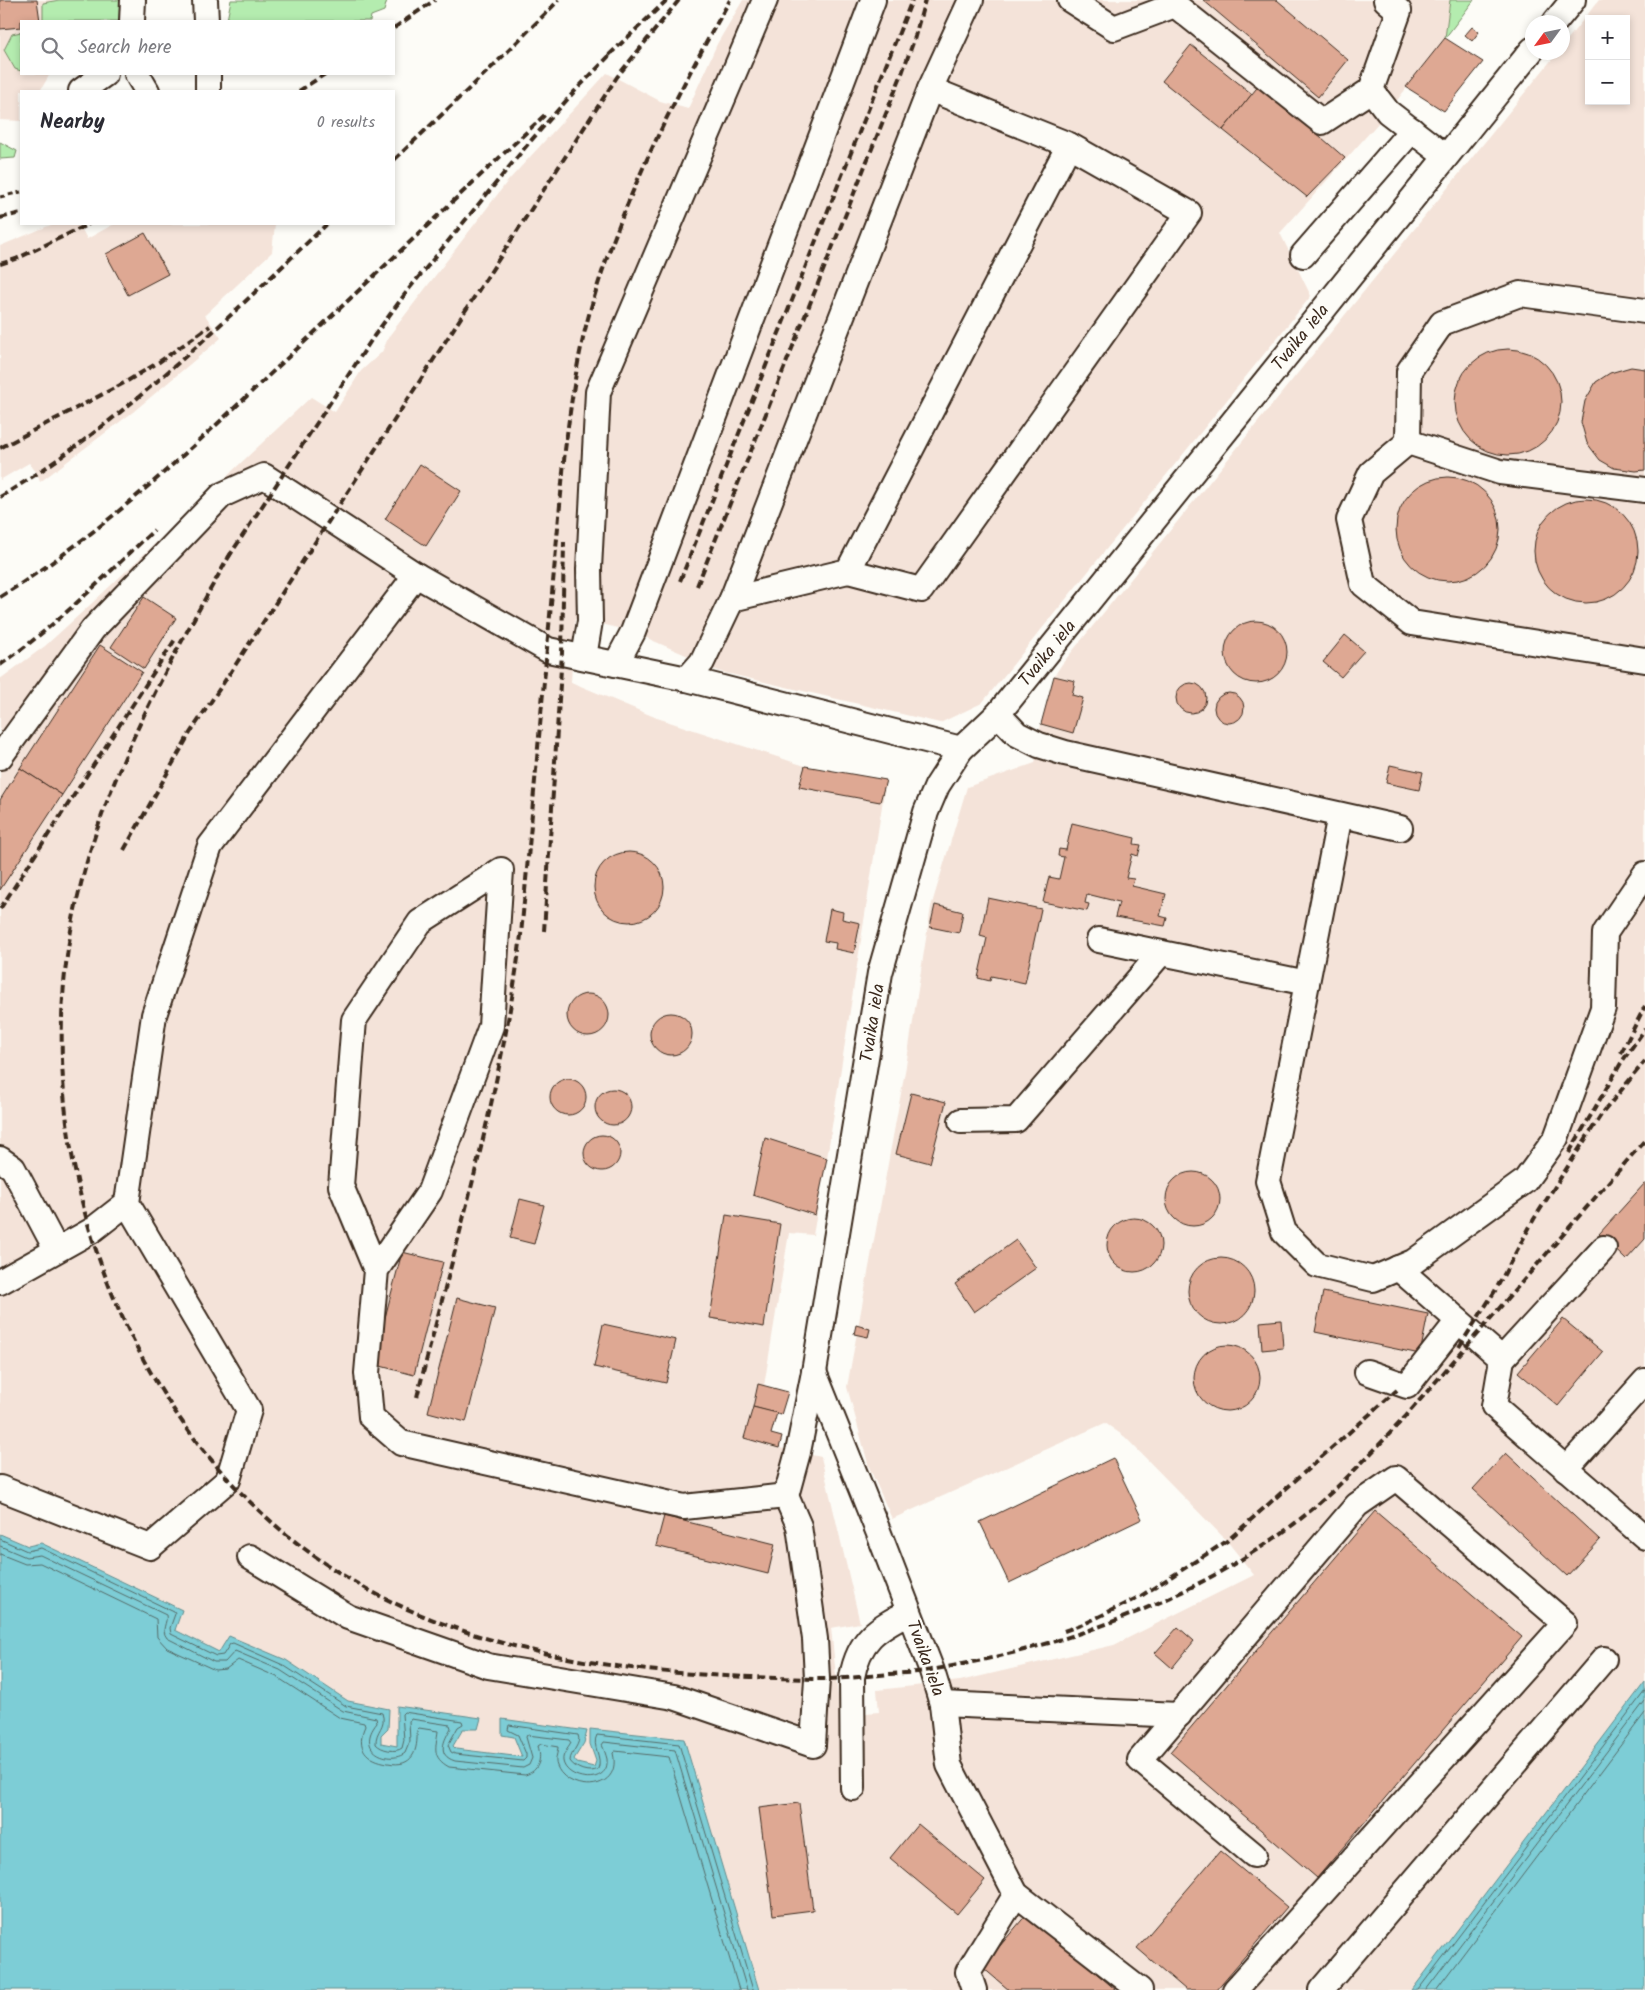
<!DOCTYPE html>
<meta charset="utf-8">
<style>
body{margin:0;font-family:Kalam,sans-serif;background:#f2f2f3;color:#2b2b33}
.controls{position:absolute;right:15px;top:15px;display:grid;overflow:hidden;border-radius:0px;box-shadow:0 2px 8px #0003}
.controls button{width:45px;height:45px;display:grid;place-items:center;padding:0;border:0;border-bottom:1px solid #e1e1e2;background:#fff;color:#2b2b33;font:25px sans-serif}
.compass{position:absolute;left:1525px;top:15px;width:45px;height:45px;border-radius:50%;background:#fff;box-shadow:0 2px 8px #0003;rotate:237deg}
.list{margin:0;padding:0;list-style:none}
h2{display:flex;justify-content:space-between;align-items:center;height:65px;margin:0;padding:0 20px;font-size:21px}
h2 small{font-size:16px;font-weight:400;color:#7c7c81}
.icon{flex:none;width:28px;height:28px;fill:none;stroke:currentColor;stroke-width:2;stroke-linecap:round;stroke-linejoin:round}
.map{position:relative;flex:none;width:1645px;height:1990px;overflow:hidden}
.search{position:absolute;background:#fff;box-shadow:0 2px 8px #0003;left:20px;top:20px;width:375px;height:55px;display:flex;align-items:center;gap:12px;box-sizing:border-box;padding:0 18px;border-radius:0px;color:#7c7c81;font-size:19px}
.panel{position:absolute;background:#fff;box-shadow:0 2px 8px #0003;left:20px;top:90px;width:375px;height:135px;border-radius:0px}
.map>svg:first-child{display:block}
</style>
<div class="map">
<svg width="1645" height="1990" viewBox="0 0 1645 1990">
<rect width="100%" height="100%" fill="#fdfcf7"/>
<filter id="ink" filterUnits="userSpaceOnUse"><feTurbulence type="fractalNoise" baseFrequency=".02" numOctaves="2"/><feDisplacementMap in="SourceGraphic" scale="10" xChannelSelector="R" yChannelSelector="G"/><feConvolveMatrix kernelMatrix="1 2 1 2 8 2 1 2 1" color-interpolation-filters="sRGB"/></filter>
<g filter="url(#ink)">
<g fill="#f4e3d9" fill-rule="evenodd">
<path d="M 0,0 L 103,0 L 106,21 L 21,21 L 21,74 L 50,74 L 40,91 L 21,91 L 21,121 L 0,120 Z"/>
<path d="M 743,0 L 1450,0 L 1445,38 L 1388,112 L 1280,233 L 1311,296 L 982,703 L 940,723 L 717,671 L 702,662 L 633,632 L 590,621 L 575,619 L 571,682 L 657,718 L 805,766 L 886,780 L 827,1158 L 813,1235 L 789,1233 L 764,1386 L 758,1384 L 753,1406 L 777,1413 L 771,1434 L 782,1437 L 780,1448 L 821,1457 L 860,1623 L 831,1628 L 840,1715 L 879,1712 L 877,1690 L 960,1681 L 1114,1645 L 1254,1575 L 1227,1541 L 1125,1437 L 1105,1423 L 892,1519 L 869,1467 L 847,1387 L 906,1066 L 931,907 L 967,787 L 1035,763 L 1041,724 L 1054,676 L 1062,664 L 1557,53 L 1562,52 L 1563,45 L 1599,0 L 1645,0 L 1645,1682 L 1412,1990 L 759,1990 L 684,1739 L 590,1729 L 590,1744 L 596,1761 L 594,1767 L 577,1763 L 574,1759 L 584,1743 L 503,1719 L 502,1734 L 514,1737 L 522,1757 L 455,1749 L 453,1746 L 463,1729 L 397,1706 L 397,1746 L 381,1743 L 381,1736 L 389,1709 L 348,1701 L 286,1660 L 229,1636 L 219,1652 L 174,1630 L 181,1610 L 41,1543 L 28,1546 L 0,1534 L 0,679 L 45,646 L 90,605 L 311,397 L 335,412 L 361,371 L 382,352 L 389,336 L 507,182 L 607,73 L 660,101 L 688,109 L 717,44 ZM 1589,19 L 1626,19 L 1626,101 L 1589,101 Z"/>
<path d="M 53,224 L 79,224 L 87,239 L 114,224 L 275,224 L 272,252 L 205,315 L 221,338 L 133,412 L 40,482 L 37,473 L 29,463 L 0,480 L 0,246 Z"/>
</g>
<g fill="#b4ecaf" stroke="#788b66">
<path d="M 59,0 L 127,0 L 121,21 L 43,21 L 43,3 Z"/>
<path d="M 231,0 L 387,0 L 384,11 L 371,16 L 370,21 L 244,21 L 243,19 L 227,20 Z"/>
<path d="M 1450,0 L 1474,0 L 1445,38 Z"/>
<path d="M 21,32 L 21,71 L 15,69 L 4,50 L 12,34 Z"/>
<path d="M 0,142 L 17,151 L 15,158 L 0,159 Z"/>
</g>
<g fill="#7dcdd6" stroke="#638c8c">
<path d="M 0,1534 L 28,1546 L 41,1543 L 182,1610 L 175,1630 L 219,1652 L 229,1636 L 286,1660 L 348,1701 L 389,1709 L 388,1729 L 381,1736 L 381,1743 L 397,1746 L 397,1706 L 481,1718 L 478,1729 L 463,1729 L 453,1746 L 456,1749 L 522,1757 L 514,1737 L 502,1735 L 502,1719 L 587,1731 L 584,1743 L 574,1759 L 577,1763 L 594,1767 L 596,1761 L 590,1744 L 590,1729 L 684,1739 L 759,1990 L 0,1990 Z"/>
<path d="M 1645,1682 L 1645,1990 L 1412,1990 Z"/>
</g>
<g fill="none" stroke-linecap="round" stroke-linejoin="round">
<g stroke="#556b68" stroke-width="1">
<path d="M 0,1539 L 27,1551 L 41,1548 L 174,1612 L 175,1614 L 170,1628 L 171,1634 L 216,1656 L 223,1655 L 230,1644 L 233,1643 L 283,1665 L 346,1706 L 382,1713 C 387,1727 375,1730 376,1744 C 381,1750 396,1753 402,1748 L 404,1740 L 402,1714 L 404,1712 L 462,1721 L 463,1724 L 458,1727 L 448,1745 L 451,1752 L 455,1754 L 523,1761 L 526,1758 L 526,1754 L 518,1735 L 508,1730 L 509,1725 L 578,1735 C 582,1744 570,1752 570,1761 C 575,1769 590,1774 598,1769 C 603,1757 591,1746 597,1735 L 679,1744 L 753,1990"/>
<path d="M 0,1546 L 26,1557 L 40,1555 L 166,1615 C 168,1623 160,1629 167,1638 L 214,1662 L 225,1662 L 235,1651 L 280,1670 L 343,1711 L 376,1718 L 377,1723 C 354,1751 390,1765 405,1753 L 410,1741 L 409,1722 L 411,1719 L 450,1725 L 451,1728 C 444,1740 436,1755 455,1761 L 523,1768 L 529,1765 L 532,1758 L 526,1737 L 527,1735 L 569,1740 L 571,1743 C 568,1749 562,1754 563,1761 C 566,1781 610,1786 607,1759 C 606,1755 604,1749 602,1745 L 604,1742 L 675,1750 L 747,1990"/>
<path d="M 0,1554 L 25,1564 L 40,1563 L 156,1619 L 157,1637 L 167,1648 L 215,1670 L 226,1669 L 238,1660 L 277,1677 L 340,1718 L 364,1723 L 365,1726 C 355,1748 367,1760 388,1763 C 413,1768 418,1751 417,1730 L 419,1728 L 438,1731 C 436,1747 431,1757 449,1767 L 525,1775 C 539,1771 542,1759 538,1746 L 541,1744 L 558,1747 C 558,1753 554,1759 557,1766 C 567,1793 623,1793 613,1753 L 615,1751 L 669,1757 L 739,1990"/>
<path d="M 1418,1990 L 1645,1691"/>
<path d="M 1426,1990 L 1645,1701"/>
<path d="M 1436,1990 L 1645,1713"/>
</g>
</g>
<g fill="#dea893" stroke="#3b2a1e">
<path d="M 0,0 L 37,0 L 40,21 L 21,21 L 21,27 L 0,29 Z"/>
<path d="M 1203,0 L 1277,0 L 1348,60 L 1318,97 Z"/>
<path d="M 1472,27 L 1479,32 L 1472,41 L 1465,35 Z"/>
<path d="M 1445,38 L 1483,62 L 1444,111 L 1406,87 Z"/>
<path d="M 1191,45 L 1252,94 L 1223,130 L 1162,81 Z"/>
<path d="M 1260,84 L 1345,158 L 1307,197 L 1223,130 Z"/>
<path d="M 145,233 L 168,274 L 128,295 L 106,254 Z"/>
<circle cx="1508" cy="402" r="53"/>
<path d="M 1631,367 L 1645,369 L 1645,470 L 1636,471 L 1614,468 L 1600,460 L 1587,443 L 1581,422 L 1585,401 L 1596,382 L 1610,373 Z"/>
<path d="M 420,464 L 461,491 L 426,546 L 385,519 Z"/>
<circle cx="1448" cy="529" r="52"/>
<circle cx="1586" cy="551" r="52"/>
<path d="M 144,597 L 176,618 L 144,669 L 111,647 Z"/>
<circle cx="1256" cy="652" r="31"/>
<path d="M 1345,635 L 1364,651 L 1341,677 L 1323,662 Z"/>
<path d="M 100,645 L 142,672 L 62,795 L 20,768 Z"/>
<path d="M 1054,676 L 1075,681 L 1072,695 L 1083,698 L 1073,733 L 1041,724 Z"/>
<circle cx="1191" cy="698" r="15"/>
<circle cx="1229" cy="708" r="15"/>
<path d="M 1390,765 L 1423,772 L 1419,790 L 1386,783 Z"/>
<path d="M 805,766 L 886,780 L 880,802 L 799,787 Z"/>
<path d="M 20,768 L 62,795 L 0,890 L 0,800 Z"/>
<path d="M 1072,823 L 1135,838 L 1134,844 L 1141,845 L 1138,856 L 1132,854 L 1126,878 L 1134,879 L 1132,886 L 1166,894 L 1160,916 L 1167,918 L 1165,926 L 1115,917 L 1119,902 L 1087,894 L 1085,903 L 1089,904 L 1087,911 L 1043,902 L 1049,877 L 1059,879 L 1064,857 L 1058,856 L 1059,849 L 1066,850 Z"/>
<circle cx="629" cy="887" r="35"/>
<path d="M 988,898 L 1041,909 L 1025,983 L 991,976 L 990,981 L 978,978 L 987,938 L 980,936 Z"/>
<path d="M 935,905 L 963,912 L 959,933 L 930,927 Z"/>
<path d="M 830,909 L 843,912 L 842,919 L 860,923 L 854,953 L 835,949 L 836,943 L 824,941 Z"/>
<circle cx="588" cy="1015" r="21"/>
<circle cx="671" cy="1034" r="21"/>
<circle cx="568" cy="1097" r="18"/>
<circle cx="613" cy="1107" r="18"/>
<path d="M 911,1093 L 946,1102 L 930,1163 L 896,1154 Z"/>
<circle cx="602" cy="1153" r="18"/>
<path d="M 765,1138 L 827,1158 L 815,1215 L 753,1195 Z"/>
<circle cx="1193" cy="1199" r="27"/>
<path d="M 1645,1183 L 1645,1239 L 1626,1260 L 1599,1234 Z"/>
<path d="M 520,1199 L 544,1205 L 534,1244 L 510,1238 Z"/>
<path d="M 726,1215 L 780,1224 L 764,1327 L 710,1318 Z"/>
<circle cx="1134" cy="1245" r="27"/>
<path d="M 1016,1240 L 1036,1268 L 974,1312 L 955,1284 Z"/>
<path d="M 402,1252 L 443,1262 L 414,1375 L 373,1364 Z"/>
<circle cx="1221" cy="1291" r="33"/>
<path d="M 1323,1292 L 1428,1314 L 1420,1354 L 1315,1332 Z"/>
<path d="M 457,1298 L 495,1308 L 466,1422 L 428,1412 Z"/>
<path d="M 1563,1319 L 1603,1352 L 1558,1406 L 1518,1372 Z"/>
<path d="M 1281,1320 L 1283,1348 L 1262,1350 L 1260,1322 Z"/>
<path d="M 603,1324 L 676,1340 L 666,1383 L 594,1367 Z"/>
<path d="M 856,1325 L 870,1329 L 868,1337 L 854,1334 Z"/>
<circle cx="1227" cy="1378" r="33"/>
<path d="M 758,1384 L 788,1392 L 781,1415 L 753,1407 Z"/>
<path d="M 753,1407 L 777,1413 L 771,1434 L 782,1437 L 779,1448 L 744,1438 Z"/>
<path d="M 1506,1453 L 1600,1540 L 1567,1576 L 1473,1489 Z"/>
<path d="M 1113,1458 L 1142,1519 L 1009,1583 L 980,1522 Z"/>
<path d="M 1375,1511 L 1522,1637 L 1317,1878 L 1170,1752 Z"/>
<path d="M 664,1516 L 775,1544 L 768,1574 L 656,1546 Z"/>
<path d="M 1178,1627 L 1194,1641 L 1172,1668 L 1155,1653 Z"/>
<path d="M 799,1803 L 813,1910 L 773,1915 L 759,1808 Z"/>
<path d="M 918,1824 L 985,1880 L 957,1914 L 890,1858 Z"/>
<path d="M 1220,1851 L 1287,1907 L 1216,1990 L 1186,1990 L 1137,1948 Z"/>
<path d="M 1027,1914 L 1116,1990 L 1009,1990 L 982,1967 Z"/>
</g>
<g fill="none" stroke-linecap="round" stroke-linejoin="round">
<g stroke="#3b2a1e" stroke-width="28">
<g id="minor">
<path d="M 205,0 L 206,21"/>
<path d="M 1070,0 L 1114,28 L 1175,5 L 1322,122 L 1371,90"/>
<path d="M 1386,0 L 1399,11 L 1371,90 L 1388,112 L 1445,156"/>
<path d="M 132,21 L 133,0"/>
<path d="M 1555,22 L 1573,0"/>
<path d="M 137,74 L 147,91"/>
<path d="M 930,89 L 971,0"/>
<path d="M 81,91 L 105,74"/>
<path d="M 208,91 L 208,74"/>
<path d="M 1303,255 L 1412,130"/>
<path d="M 1408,442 L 1409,371 L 1442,323 L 1520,294 L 1645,311"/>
<path d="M 1645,490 L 1500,472 L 1408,442 L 1371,473 L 1349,520 L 1363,584 L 1412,623 L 1645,660"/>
<path d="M 732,599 L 848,571 L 1069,145"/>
<path d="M 584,657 L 590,621 L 589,569 L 598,392 L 765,0"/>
<path d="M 616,664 L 633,632 L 873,0"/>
<path d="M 687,679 L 702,662 L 732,599 L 930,89 L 1069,145 L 1189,213 L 921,590 L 848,571"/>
<path d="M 998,714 L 1017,734 L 1039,745 L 1065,753 L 1400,828"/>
<path d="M 0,757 L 93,629 L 222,495 L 264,476 L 416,575 L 548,650 L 687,679 L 961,749"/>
<path d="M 1340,815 L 1268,1181 L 1284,1232 L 1317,1265 L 1373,1279 L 1413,1262 L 1525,1181 L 1556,1138 L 1603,1008 L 1605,933 L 1645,874"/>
<path d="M 1099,940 L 1307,983"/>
<path d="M 961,1121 L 1016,1120 L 1161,953"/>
<path d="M 0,1159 L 13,1168 L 56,1249"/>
<path d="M 1398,1268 L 1502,1359 L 1604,1248"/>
<path d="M 376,1270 L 341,1186 L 354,1020 L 420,922 L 501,870 L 491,1026 L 430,1191 L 376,1270 L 367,1373 L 371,1417 L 401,1443 L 684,1507 L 786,1496 L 798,1452 L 814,1372 L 880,973 L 926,812 L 937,786 L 961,749 L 998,714 L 1532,50"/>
<path d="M 0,1282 L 91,1231 L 127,1203"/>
<path d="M 1502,1359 L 1494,1406 L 1645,1537"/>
<path d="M 814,1372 L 878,1531 L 932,1671 L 942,1704 L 949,1765 L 1016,1894 L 1140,1990"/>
<path d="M 1367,1372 L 1407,1386 L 1458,1321"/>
<path d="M 1566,1469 L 1645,1381"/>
<path d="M 0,1488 L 150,1547 L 228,1480 L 249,1410 L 127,1203 L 154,1015 L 210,846 L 416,575"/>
<path d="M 250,1557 L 348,1617 L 488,1666 L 674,1697 L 813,1745 L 817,1679 L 815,1639 L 799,1526 L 786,1496"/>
<path d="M 942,1704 L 1179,1715"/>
<path d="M 853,1788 L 852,1677 C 859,1639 877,1628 909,1612"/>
<path d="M 974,1990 L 968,1972 L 1016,1894"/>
<path d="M 1235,1990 L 1565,1623 L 1396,1478 L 1357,1505 L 1140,1760 L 1254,1855"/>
<path d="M 1321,1990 L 1604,1659"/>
</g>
</g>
<path stroke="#3b2a1e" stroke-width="3" stroke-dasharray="5 4" stroke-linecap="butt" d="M 0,197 L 21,192"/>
<use href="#minor" stroke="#fdfcf7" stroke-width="24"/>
<g stroke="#3b2a1e" stroke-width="4" stroke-dasharray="8 4" stroke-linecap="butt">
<path d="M 394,28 L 435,0"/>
<path d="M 609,55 L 667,0"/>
<path d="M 299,91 L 325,74"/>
<path d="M 394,160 L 493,66 L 559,0"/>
<path d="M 0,218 L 21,213"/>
<path d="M 0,264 L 16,259 L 89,224"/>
<path d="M 0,448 L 124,383 L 159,362 L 210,326"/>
<path d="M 0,497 C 122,424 224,321 327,224"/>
<path d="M 231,553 C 163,672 93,798 70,936 C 28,1189 147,1477 380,1596 C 494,1654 625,1673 751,1677 C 774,1678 798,1679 821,1679 C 844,1679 867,1676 890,1674 C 906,1673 921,1672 936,1669 C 1058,1648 1177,1606 1279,1535 C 1326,1502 1367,1458 1406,1416 L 1645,1140"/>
<path d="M 228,558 L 374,336 L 408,290 L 528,144 L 573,93 L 613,52"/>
<path d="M 680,581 L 912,0"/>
<path d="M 697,586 L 901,76 L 914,40 L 925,0"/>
<path d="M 0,597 C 105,532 193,447 282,363 C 370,280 458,196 547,113"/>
<path d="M 0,665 C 56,626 104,577 154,530"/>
<path d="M 124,850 L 190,733 L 236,664 L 617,77 L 679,0"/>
<path d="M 0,909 L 176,638"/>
<path d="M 544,931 L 562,653 L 564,542"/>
<path d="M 1621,1053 L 1645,1006"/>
<path d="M 1569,1153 L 1621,1063 L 1645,1029"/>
<path d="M 1459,1347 L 1495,1291 L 1534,1219 L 1601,1115 L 1645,1061"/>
<path d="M 417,1397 C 455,1245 502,1091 521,935 L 565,450 C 571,403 577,357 590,311 C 621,202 674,98 730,0"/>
<path d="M 1064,1631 L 1086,1623 L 1141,1596 L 1227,1541 L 1397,1390"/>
</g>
</g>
</g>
<g text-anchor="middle" stroke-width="4" stroke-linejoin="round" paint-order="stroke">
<g font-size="18" fill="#3b2a1e" stroke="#fdfcf7">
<text transform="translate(1300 337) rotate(-51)" y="6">Tvaika iela</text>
<text transform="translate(1047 653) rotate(-51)" y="6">Tvaika iela</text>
<text transform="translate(872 1023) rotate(-81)" y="6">Tvaika iela</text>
<text transform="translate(926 1658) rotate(70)" y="6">Tvaika iela</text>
</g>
</g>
</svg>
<div class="controls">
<button>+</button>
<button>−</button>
</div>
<svg class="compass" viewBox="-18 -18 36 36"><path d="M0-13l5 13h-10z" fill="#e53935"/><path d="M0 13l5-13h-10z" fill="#7c7c81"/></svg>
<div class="search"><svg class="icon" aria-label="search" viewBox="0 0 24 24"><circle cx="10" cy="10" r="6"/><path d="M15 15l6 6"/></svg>Search here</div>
<section class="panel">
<h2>Nearby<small>0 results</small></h2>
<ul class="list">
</ul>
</section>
</div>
